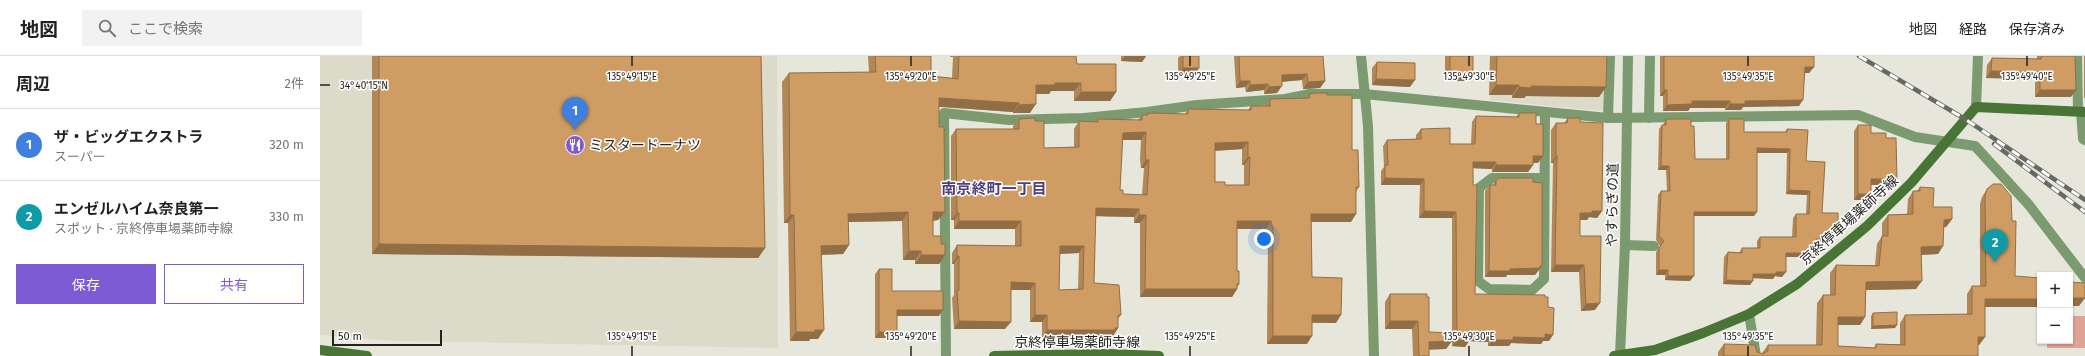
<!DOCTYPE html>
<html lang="ja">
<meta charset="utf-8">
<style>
body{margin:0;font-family:"Fira Sans","Noto Sans JP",sans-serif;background:#f2f2f2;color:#222}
.controls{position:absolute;right:12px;bottom:12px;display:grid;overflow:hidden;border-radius:0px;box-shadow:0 1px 3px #0004}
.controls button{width:36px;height:36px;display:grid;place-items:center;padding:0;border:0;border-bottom:1px solid #e0e0e0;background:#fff;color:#222;font:20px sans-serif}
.scale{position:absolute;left:12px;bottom:10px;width:110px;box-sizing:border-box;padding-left:4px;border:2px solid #23231f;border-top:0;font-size:11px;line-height:14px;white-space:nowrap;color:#23231f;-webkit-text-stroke:3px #fff;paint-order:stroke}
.you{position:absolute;left:944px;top:183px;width:14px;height:14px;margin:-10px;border:3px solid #fff;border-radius:50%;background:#1a73e8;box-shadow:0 0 0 6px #1a73e833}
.badge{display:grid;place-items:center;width:26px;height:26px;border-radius:50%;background:#7c5bd5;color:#fff;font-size:13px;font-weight:700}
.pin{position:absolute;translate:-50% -33px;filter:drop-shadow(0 1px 2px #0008)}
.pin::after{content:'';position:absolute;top:21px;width:14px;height:12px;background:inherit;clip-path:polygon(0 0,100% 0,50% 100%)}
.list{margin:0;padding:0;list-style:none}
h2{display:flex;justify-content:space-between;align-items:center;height:52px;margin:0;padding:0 16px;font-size:17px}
h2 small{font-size:13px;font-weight:400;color:#767676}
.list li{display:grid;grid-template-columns:26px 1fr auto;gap:12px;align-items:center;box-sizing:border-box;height:72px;padding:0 16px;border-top:1px solid #e0e0e0}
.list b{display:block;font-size:15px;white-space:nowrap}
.list p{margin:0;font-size:13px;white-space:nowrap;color:#767676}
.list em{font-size:13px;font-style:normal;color:#767676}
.actions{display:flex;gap:8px;padding:12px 16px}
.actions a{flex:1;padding:9px 0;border:1px solid #7c5bd5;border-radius:0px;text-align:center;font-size:14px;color:#7c5bd5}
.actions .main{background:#7c5bd5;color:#fff}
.icon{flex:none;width:22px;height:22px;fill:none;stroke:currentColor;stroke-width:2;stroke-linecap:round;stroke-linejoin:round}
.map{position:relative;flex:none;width:1765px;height:300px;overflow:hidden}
header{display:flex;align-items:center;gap:24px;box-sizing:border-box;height:56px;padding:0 20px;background:#fff;border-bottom:1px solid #e0e0e0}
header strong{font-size:19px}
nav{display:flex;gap:22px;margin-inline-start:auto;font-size:14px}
.search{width:280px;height:36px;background:#f2f2f2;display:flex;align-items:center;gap:10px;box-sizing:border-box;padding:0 14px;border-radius:0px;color:#767676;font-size:15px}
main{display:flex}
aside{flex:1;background:#fff}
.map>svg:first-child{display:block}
</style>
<header>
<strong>地図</strong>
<div class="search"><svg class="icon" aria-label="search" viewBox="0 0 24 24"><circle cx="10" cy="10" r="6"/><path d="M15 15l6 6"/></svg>ここで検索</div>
<nav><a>地図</a><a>経路</a><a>保存済み</a></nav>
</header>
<main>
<aside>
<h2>周辺<small>2件</small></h2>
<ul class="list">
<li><span class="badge" style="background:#3f7fe0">1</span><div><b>ザ・ビッグエクストラ</b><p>スーパー</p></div><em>320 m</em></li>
<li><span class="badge" style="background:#0f9aa8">2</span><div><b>エンゼルハイム奈良第一</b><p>スポット · 京終停車場薬師寺線</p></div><em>330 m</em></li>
</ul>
<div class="actions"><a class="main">保存</a><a>共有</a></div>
</aside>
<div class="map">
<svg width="1765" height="300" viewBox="0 0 1765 300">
<rect width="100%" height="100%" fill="#e6e6db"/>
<g fill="#dcdac9">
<path d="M 0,0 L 457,0 L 458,292 L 75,285 L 0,279 Z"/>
<path d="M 1171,0 L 1285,0 L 1283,55 L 1170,44 Z"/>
</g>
<path fill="#dea394" d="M 1750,260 L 1765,260 L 1765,292 L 1727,292 L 1727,285 L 1750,285 Z"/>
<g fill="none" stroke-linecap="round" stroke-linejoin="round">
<g stroke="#7c9a70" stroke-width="10">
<path d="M 1757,0 L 1758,54"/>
<path d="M 1656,51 L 1658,0"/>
<path d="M 1761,55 L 1763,83 L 1765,84"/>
<path d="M 1288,62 L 1290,0"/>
<path d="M 1329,62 L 1330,0"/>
<path d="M 1224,122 L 1172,122 L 1159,132 L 1158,225 L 1169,233 L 1212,234 L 1224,223 L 1225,57"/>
<path d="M 1305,189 L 1334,190"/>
<path d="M 1429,258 L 1436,300"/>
<path d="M 626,300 L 624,57 L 689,64 L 764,62 L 827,56 L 877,49 L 965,43 L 990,38 L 1044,38 L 1288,62 L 1538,59 L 1595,81 L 1655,90 L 1709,149 L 1765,222"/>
</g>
<g stroke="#7c9a70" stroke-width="10">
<path d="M 1041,0 L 1048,70 L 1054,300"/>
<path d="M 1300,299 L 1305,189 L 1308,0"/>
</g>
<g stroke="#487536" stroke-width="10">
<path d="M 0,294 L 47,300"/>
<path d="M 674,300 L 789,298 L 839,300"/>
<path d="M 1294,300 L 1335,294 L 1383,277 L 1429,258 L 1477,228 L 1547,170 L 1591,127 L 1656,51 L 1765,56"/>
</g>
<g stroke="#696963" stroke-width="4.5">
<g id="rail">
<path d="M 1539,0 L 1645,63 L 1765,144"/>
<path d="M 1674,88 L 1765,156"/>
</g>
</g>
<use href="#rail" stroke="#fff" stroke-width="3" stroke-dasharray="9" stroke-linecap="butt"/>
</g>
<g fill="#b28755" fill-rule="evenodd">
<path d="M 52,0 L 441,0 L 445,192 L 438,202 L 52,198 Z"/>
<path d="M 548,0 L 611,0 L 611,20 L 632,22 L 633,1 L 630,1 L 630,0 L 756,0 L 757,8 L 796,36 L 790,45 L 754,45 L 754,35 L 731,35 L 729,38 L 716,38 L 710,57 L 693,57 L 693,56 L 619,51 L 619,71 L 625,156 L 618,164 L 613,165 L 613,180 L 621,188 L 625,199 L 619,208 L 595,208 L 595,204 L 583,204 L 582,165 L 528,166 L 529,189 L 523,198 L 501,199 L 498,283 L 490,283 L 489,285 L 470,285 L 468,167 L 464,167 L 462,26 L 469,17 L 549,16 Z"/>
<path d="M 801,0 L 826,0 L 822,6 L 801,5 Z"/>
<path d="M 860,0 L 879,0 L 875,18 L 858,18 L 858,2 Z"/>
<path d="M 914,0 L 1003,0 L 1005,25 L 1000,32 L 983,33 L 982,24 L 962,26 L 957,37 L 944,38 L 944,34 L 926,36 L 925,31 L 916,32 Z"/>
<path d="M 1125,0 L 1153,0 L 1153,19 L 1149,25 L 1125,25 Z"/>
<path d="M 1170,0 L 1287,0 L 1286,31 L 1279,41 L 1206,40 L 1204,42 L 1192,42 L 1192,39 L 1169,39 Z"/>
<path d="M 1340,0 L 1494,0 L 1494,11 L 1489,17 L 1484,17 L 1479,50 L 1423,51 L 1421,54 L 1405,54 L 1405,52 L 1370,52 L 1368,55 L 1343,55 L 1343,40 L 1340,40 Z"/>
<path d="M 1717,0 L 1755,0 L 1751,41 L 1715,41 L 1715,23 L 1666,22 L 1667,9 L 1672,2 L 1717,3 Z"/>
<rect x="1764" y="0" width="1" height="42"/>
<path d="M 1057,6 L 1090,31 L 1052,29 L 1052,12 Z"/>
<path d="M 989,38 L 1007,39 L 1032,94 L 1039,131 L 1036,136 L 1031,166 L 991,166 L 992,221 L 1016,267 L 992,267 L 987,288 L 947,288 L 948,181 L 946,173 L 917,173 L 917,215 L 919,228 L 917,231 L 917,233 L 912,241 L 820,241 L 820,167 L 814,167 L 814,161 L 775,160 L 774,227 L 801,259 L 798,263 L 798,272 L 793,280 L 792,280 L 790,282 L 722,281 L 722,266 L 710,266 L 710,234 L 691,234 L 685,273 L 634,273 L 632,242 L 634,239 L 634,208 L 632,208 L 632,197 L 637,189 L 695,190 L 695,173 L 634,173 L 634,164 L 631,164 L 631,80 L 636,73 L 693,73 L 693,70 L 699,63 L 715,65 L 724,92 L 754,91 L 754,73 L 759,65 L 776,66 L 778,63 L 818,64 L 822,59 L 826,59 L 828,57 L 865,58 L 868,53 L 928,54 L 931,50 L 945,50 L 950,43 L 987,42 ZM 802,84 L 821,84 L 820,103 L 821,112 L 824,112 L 822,139 L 803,138 L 800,134 ZM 922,93 L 922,109 L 924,109 L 924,129 L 905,129 L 895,126 L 895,95 ZM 759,197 L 758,233 L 739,234 L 740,198 Z"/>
<path d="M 1199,57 L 1216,68 L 1218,107 L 1213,107 L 1213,109 L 1208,116 L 1172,116 L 1172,113 L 1153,112 L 1155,238 L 1225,241 L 1228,251 L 1229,285 L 1223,285 L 1221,288 L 1191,287 L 1189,290 L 1168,290 L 1168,286 L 1149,285 L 1145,291 L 1132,290 L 1132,162 L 1099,162 L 1100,129 L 1061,129 L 1061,115 L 1064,111 L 1063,90 L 1067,84 L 1096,83 L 1096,79 L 1101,73 L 1130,88 L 1151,88 L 1152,66 L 1156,60 L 1196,61 Z"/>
<path d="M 1248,62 L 1260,66 L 1282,155 L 1277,162 L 1269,161 L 1267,164 L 1260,164 L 1260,180 L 1275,254 L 1261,255 L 1259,216 L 1231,216 L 1233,107 L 1231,107 L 1231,74 L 1236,67 L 1244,67 Z"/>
<path d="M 1346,63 L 1371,70 L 1375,103 L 1406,103 L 1406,67 L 1409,63 L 1424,76 L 1465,76 L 1467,73 L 1486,105 L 1502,157 L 1518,177 L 1515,181 L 1507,181 L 1504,188 L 1496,188 L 1493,201 L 1466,201 L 1462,221 L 1455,220 L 1453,223 L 1433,222 L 1430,229 L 1403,228 L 1404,201 L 1408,196 L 1419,197 L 1422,192 L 1437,192 L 1437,185 L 1440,181 L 1472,181 L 1473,162 L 1476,158 L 1486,158 L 1487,139 L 1466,138 L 1467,97 L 1437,97 L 1434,160 L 1374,160 L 1370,225 L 1345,224 L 1345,219 L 1336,219 L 1336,196 L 1340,190 L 1336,184 L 1338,139 L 1341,135 L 1347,135 L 1346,114 L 1338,114 L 1339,73 L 1342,69 L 1343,69 Z"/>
<path d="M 1538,69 L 1551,77 L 1566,82 L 1577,123 L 1572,129 L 1551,129 L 1547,144 L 1534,144 L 1534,75 Z"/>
<path d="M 1176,124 L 1213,126 L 1222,210 L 1215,219 L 1187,219 L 1186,221 L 1165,221 L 1165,135 L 1170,129 L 1173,129 Z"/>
<path d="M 1673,128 L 1665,251 L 1665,281 L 1659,289 L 1658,289 L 1658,300 L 1398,300 L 1398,296 L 1404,288 L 1437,296 L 1442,298 L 1442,297 L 1448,289 L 1496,289 L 1497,247 L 1503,239 L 1510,239 L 1510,217 L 1516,209 L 1555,209 L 1557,188 L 1562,180 L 1562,167 L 1568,159 L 1587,158 L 1588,143 L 1593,135 L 1597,135 L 1600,131 L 1613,151 L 1632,163 L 1626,171 L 1624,171 L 1623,190 L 1618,198 L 1601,199 L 1596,233 L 1546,234 L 1545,261 L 1540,269 L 1518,269 L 1518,290 L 1554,292 L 1556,288 L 1580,288 L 1580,267 L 1585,259 L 1647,258 L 1647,238 L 1652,230 L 1660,230 L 1660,148 L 1662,141 L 1667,133 Z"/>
<path d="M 559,213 L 572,235 L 619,260 L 577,260 L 573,282 L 555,282 L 555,218 Z"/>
<path d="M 1070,238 L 1109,276 L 1132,285 L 1126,293 L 1109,293 L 1109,300 L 1093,300 L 1092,273 L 1065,273 L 1065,246 Z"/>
<path d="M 1553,257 L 1575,272 L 1551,273 L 1551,260 Z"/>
</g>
<g fill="#916e45">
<path d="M 805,0 L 826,0 L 822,6 L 801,5 Z"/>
<path d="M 1485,11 L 1494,11 L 1489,17 L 1480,17 Z"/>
<path d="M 863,12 L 879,12 L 875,18 L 858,18 Z"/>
<path d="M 1671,15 L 1720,16 L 1715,23 L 1666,22 Z"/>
<path d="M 987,18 L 982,24 L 957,26 L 962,19 Z"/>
<path d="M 1130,19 L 1153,19 L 1149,25 L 1125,25 Z"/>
<path d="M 1056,23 L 1095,24 L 1090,31 L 1052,29 Z"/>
<path d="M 920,25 L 930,25 L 925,31 L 916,32 Z"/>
<path d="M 1005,25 L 1000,32 L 983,33 L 988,26 Z"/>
<path d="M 735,27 L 761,27 L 754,35 L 731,35 L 729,38 L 710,38 L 716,29 Z"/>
<path d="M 948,28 L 944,34 L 926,36 L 930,29 Z"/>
<path d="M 1176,29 L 1199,29 L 1192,39 L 1169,39 Z"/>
<path d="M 962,30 L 957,37 L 944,38 L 949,31 Z"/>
<path d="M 1211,30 L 1286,31 L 1279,41 L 1206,40 L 1204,42 L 1192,42 L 1199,31 Z"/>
<path d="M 1344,34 L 1347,34 L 1343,40 L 1340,40 Z"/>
<path d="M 1720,34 L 1756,34 L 1751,41 L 1715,41 Z"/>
<path d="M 761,36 L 796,36 L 790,45 L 754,45 Z"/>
<path d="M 619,42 L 699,47 L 693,56 L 612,50 Z"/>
<path d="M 1483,44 L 1479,50 L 1423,51 L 1421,54 L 1405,54 L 1410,48 L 1425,45 Z"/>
<path d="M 1372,45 L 1410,45 L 1405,52 L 1370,52 L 1368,55 L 1343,55 L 1347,49 Z"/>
<path d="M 716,48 L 710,57 L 693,57 L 699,49 Z"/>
<path d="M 826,76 L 821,84 L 797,84 L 803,77 Z"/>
<path d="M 928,86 L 922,93 L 890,95 L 895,87 Z"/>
<path d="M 1437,92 L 1470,93 L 1467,97 L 1434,97 Z"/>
<path d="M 1213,100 L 1223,100 L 1218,107 L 1208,107 Z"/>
<path d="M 1236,100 L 1237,100 L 1233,107 L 1231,107 Z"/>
<path d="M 928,101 L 930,101 L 924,109 L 922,109 Z"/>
<path d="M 826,104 L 829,104 L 824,112 L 821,112 Z"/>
<path d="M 1153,106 L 1176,106 L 1172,113 L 1149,112 Z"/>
<path d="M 1176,109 L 1213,109 L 1208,116 L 1172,116 Z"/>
<path d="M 1341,110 L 1349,110 L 1346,114 L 1338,114 Z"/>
<path d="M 1065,122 L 1104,123 L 1100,129 L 1061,129 Z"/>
<path d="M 1551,123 L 1577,123 L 1572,129 L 1547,129 Z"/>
<path d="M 1469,134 L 1490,135 L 1487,139 L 1466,138 Z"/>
<path d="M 1538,138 L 1551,138 L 1547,144 L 1534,144 Z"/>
<path d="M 776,152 L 819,153 L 814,161 L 770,160 Z"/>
<path d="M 1104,155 L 1136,156 L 1132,162 L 1099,162 Z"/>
<path d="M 1272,155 L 1282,155 L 1277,162 L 1269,161 L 1267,164 L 1255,164 L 1260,157 Z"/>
<path d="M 588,156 L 582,165 L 522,166 L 528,158 Z"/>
<path d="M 613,156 L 625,156 L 618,164 L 607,165 Z"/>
<path d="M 1374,156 L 1437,156 L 1434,160 L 1371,160 Z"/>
<path d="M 637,157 L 639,157 L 634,164 L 631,164 Z"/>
<path d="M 991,158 L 1036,158 L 1031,166 L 986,166 Z"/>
<path d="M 470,159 L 474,159 L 468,167 L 464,167 Z"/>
<path d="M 819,159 L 826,159 L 820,167 L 814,167 Z"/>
<path d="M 1632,163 L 1626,171 L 1619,172 L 1624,164 Z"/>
<path d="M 639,165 L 701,165 L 695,173 L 634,173 Z"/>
<path d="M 917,165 L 951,165 L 946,173 L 912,173 Z"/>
<path d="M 1507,176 L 1518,177 L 1515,181 L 1504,181 Z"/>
<path d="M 1496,183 L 1507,183 L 1504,188 L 1493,188 Z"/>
<path d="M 59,188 L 445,192 L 438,202 L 52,198 Z"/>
<path d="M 529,189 L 523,198 L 494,199 L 501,190 Z"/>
<path d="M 740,190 L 764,190 L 759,197 L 734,198 Z"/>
<path d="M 1623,190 L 1618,198 L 1595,199 L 1601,191 Z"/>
<path d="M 589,195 L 601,195 L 595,204 L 583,204 Z"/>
<path d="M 1466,197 L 1496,197 L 1493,201 L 1463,201 Z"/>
<path d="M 601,199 L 625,199 L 619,208 L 595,208 Z"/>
<path d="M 637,200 L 639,200 L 634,208 L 632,208 Z"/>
<path d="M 1235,209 L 1264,209 L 1259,216 L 1231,216 Z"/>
<path d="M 1222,210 L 1215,219 L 1187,219 L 1186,221 L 1165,221 L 1169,215 Z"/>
<path d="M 1339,214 L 1348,214 L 1345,219 L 1336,219 Z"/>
<path d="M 1456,216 L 1466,216 L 1462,221 L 1455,220 L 1453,223 L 1430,222 L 1433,218 Z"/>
<path d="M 1348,220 L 1374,220 L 1370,225 L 1345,224 Z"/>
<path d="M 1406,224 L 1433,225 L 1430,229 L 1403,228 Z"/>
<path d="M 1602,225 L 1596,233 L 1541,234 L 1546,226 Z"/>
<path d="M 691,226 L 715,227 L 710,234 L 685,234 Z"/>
<path d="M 919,228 L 916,233 L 917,233 L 912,241 L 820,241 L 825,233 Z"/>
<path d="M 1750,242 L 1765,242 L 1759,250 L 1750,250 Z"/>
<path d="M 1665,243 L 1720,243 L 1720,251 L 1659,251 Z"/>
<path d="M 1280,247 L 1275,254 L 1261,255 L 1266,248 Z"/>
<path d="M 577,254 L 623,254 L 619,260 L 573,260 Z"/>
<path d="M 715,259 L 727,259 L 722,266 L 710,266 Z"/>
<path d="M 992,259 L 1021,259 L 1016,267 L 987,266 Z"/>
<path d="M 1518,261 L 1545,261 L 1540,269 L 1512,269 Z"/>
<path d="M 639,265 L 691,266 L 685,273 L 634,273 Z"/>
<path d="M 1070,265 L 1098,265 L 1092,273 L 1065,273 Z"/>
<path d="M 1577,269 L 1575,272 L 1551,273 L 1553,270 Z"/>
<path d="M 795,272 L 798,272 L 793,280 L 792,280 L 790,282 L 722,281 L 727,274 Z"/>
<path d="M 495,274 L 504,274 L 498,283 L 490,283 L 489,285 L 470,285 L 476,276 Z"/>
<path d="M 559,276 L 577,276 L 573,282 L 555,282 Z"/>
<path d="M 1225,278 L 1233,279 L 1229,285 L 1223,285 L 1221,288 L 1191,287 L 1189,290 L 1168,290 L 1172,284 Z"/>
<path d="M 1150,279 L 1172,279 L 1168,286 L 1149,285 L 1145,291 L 1132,290 L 1137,284 Z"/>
<path d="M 953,280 L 992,280 L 987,288 L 947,288 Z"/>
<path d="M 1658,281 L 1665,281 L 1659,289 L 1653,289 Z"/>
<path d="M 1132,285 L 1126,293 L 1104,294 L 1109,286 Z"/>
</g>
<g fill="#cf9d63" stroke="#916e45" fill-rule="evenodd">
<path d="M 59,0 L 441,0 L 445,192 L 59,188 Z"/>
<path d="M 555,0 L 611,0 L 611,20 L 638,23 L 639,0 L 756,0 L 757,8 L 796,8 L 796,36 L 761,36 L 761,27 L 735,27 L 735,29 L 716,29 L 716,48 L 699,49 L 699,47 L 619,42 L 619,71 L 624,71 L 625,156 L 613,156 L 613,180 L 621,180 L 621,188 L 625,188 L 625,199 L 601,199 L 601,195 L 589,195 L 588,156 L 528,158 L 529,189 L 501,190 L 504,274 L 495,274 L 495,276 L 476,276 L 474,159 L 470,159 L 469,17 L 556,16 Z"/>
<rect x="863" y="0" width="16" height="12"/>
<path d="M 919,0 L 1003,0 L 1005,25 L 988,26 L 987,18 L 962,19 L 962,30 L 949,31 L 948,28 L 930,29 L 930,25 L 920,25 Z"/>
<rect x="1130" y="0" width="23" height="19"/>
<path d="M 1177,0 L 1287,0 L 1286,31 L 1211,30 L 1211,32 L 1199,31 L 1199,29 L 1176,29 Z"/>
<path d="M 1344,0 L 1494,0 L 1494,11 L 1485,11 L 1483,44 L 1425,45 L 1425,48 L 1410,48 L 1410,45 L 1372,45 L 1372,48 L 1347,49 L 1347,34 L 1344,34 Z"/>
<path d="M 1722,0 L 1755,0 L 1756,34 L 1720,34 L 1720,16 L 1671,15 L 1672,2 L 1721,3 Z"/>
<path d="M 1057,6 L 1095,7 L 1095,24 L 1056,23 Z"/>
<path d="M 996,37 L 1007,37 L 1007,39 L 1032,39 L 1032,94 L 1038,94 L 1039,131 L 1036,131 L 1036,158 L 991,158 L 992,221 L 1022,222 L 1021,259 L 992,259 L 992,280 L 953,280 L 953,173 L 951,165 L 917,165 L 917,215 L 919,215 L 919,228 L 917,228 L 917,233 L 825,233 L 826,159 L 819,159 L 819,153 L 776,152 L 774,227 L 799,229 L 801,259 L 798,259 L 798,272 L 795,272 L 795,274 L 727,274 L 727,259 L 715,259 L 715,227 L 691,226 L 691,266 L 639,265 L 637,234 L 639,234 L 639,200 L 637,200 L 637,189 L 701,190 L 701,165 L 639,165 L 639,157 L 637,157 L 636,73 L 699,73 L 699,63 L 715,62 L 715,65 L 724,65 L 724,92 L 759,91 L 759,65 L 778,66 L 778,63 L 822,64 L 822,59 L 828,59 L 828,57 L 868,58 L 868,53 L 931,54 L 931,50 L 950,50 L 950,43 L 990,42 L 989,38 ZM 826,76 L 825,95 L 826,104 L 829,104 L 827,139 L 803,138 L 803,134 L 800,134 L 803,77 ZM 928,86 L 928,101 L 930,101 L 929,129 L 905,129 L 905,126 L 895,126 L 895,87 ZM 740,190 L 764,190 L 763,233 L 739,234 Z"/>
<path d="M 1199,57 L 1216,57 L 1216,68 L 1223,68 L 1223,100 L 1213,100 L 1213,109 L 1176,109 L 1176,106 L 1153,106 L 1153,129 L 1157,129 L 1155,238 L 1225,239 L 1225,241 L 1228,241 L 1228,251 L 1234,252 L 1233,279 L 1225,278 L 1225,282 L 1193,281 L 1193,284 L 1172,284 L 1172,279 L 1150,279 L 1149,284 L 1137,284 L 1136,156 L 1104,155 L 1104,123 L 1065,122 L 1065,109 L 1068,109 L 1067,84 L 1101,83 L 1101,73 L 1130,72 L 1130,88 L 1155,88 L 1156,60 L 1199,61 Z"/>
<path d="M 1248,62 L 1260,62 L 1260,66 L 1283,67 L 1282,155 L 1272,155 L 1272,157 L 1260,157 L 1260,180 L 1281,180 L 1280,247 L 1266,248 L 1264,209 L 1235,209 L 1237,100 L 1236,100 L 1236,67 L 1247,67 Z"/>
<path d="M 1346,63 L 1371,63 L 1371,70 L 1374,70 L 1375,103 L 1409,103 L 1409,63 L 1424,63 L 1424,76 L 1467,76 L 1467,73 L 1488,74 L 1486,105 L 1505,106 L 1502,157 L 1518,157 L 1518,177 L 1507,176 L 1507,183 L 1496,183 L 1496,197 L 1466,197 L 1466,216 L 1456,216 L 1456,218 L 1433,218 L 1433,225 L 1406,224 L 1408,196 L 1422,197 L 1422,192 L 1440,192 L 1440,181 L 1476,181 L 1476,158 L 1489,158 L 1490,135 L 1469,134 L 1470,93 L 1437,92 L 1437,156 L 1374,156 L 1374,220 L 1348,220 L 1348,214 L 1339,214 L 1339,192 L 1344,185 L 1339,180 L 1341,135 L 1350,135 L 1349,110 L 1341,110 L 1342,69 L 1346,69 Z"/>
<path d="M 1538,69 L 1551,69 L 1551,77 L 1566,77 L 1566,82 L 1576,82 L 1577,123 L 1551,123 L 1551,138 L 1538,138 Z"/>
<path d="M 1179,122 L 1213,122 L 1213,126 L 1222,127 L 1222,210 L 1220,210 L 1220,212 L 1190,213 L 1190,215 L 1169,215 L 1170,129 L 1176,129 L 1176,124 Z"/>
<path d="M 1673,128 L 1681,128 L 1691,140 L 1692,165 L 1696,165 L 1695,220 L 1720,222 L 1720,243 L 1665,243 L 1665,281 L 1658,281 L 1658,300 L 1404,300 L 1404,288 L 1435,289 L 1437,296 L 1442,298 L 1448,295 L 1448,289 L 1502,289 L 1503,239 L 1515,239 L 1516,209 L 1559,210 L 1562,180 L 1568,180 L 1568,159 L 1593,158 L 1593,135 L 1600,135 L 1600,131 L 1614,132 L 1613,151 L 1632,151 L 1632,163 L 1624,164 L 1623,190 L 1601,191 L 1602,225 L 1546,226 L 1545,261 L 1518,261 L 1518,290 L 1556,292 L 1556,288 L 1585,289 L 1585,259 L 1652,258 L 1652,230 L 1666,230 L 1665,140 L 1667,133 Z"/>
<path d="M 559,213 L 572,213 L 572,235 L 623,235 L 623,254 L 577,254 L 577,276 L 559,276 Z"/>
<path d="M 1750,226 L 1765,227 L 1765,242 L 1750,242 Z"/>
<path d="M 1070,238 L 1107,238 L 1107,241 L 1109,241 L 1109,276 L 1132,277 L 1132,285 L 1109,286 L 1109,300 L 1099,300 L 1098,265 L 1070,265 Z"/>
<path d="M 1577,256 L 1577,269 L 1553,270 L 1553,257 Z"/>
</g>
<path fill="none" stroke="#23231f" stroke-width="1.5" d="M 312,0 L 312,10M 591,0 L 591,10M 870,0 L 870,10M 1149,0 L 1149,10M 1428,0 L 1428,10M 1707,0 L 1707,10M 0,29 L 10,29M 312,290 L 312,300M 591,290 L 591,300M 870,290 L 870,300M 1149,290 L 1149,300M 1428,290 L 1428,300"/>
<defs>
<g id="restaurant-disc" transform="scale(1)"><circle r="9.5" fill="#7c5bd5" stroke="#fff"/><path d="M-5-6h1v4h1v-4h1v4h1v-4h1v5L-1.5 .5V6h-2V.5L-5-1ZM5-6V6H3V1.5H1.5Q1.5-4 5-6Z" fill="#fff"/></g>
</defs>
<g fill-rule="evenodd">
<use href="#restaurant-disc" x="255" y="89"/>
</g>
<g text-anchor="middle" stroke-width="3" stroke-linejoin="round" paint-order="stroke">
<g font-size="14" fill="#23231f" stroke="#fff" text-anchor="start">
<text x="269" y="94">ミスタードーナツ</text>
</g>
<g font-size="14" fill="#23231f" stroke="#fff">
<text transform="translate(1292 149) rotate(-89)" y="5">やすらぎの道</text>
<text transform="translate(1529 164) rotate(-42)" y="5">京終停車場薬師寺線</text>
<text x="757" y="291">京終停車場薬師寺線</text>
</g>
<g font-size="15" font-weight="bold" fill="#4e407e" stroke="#fff">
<text x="674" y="138">南京終町一丁目</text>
</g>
</g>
<g font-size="10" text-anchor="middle" fill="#23231f" stroke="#fff" stroke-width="3" stroke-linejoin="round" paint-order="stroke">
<text x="312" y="24">135°49'15"E</text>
<text x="591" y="24">135°49'20"E</text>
<text x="870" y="24">135°49'25"E</text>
<text x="1149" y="24">135°49'30"E</text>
<text x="1428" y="24">135°49'35"E</text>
<text x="1707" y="24">135°49'40"E</text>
<text x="44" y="33">34°40'15"N</text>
<text x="312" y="284">135°49'15"E</text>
<text x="591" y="284">135°49'20"E</text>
<text x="870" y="284">135°49'25"E</text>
<text x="1149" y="284">135°49'30"E</text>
<text x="1428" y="284">135°49'35"E</text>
</g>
</svg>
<div class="controls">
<button>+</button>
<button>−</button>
</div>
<div class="scale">50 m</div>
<div class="you"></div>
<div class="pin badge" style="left:255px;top:74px;background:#3f7fe0">1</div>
<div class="pin badge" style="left:1675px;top:206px;background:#0f9aa8">2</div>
</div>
</main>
